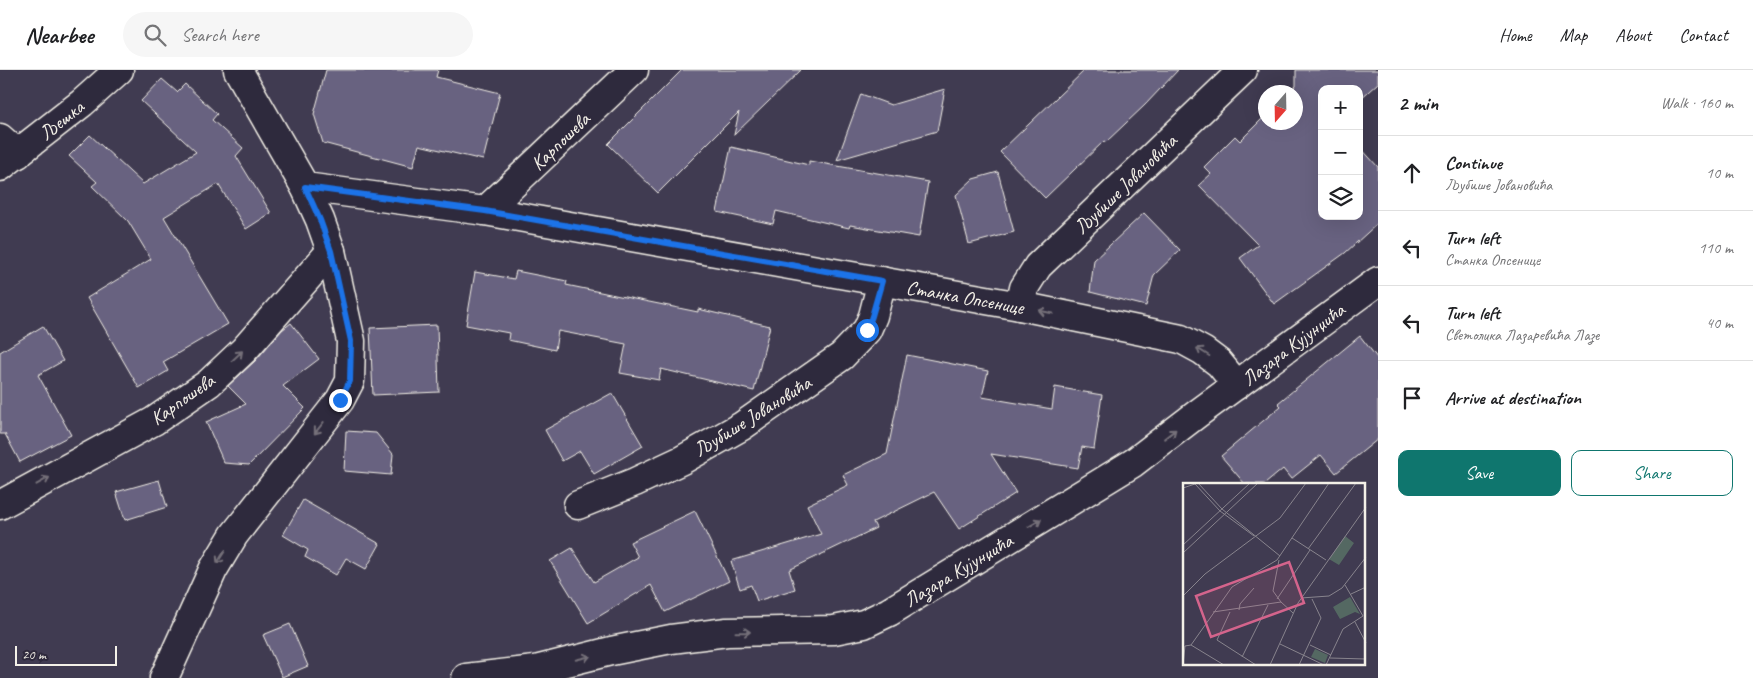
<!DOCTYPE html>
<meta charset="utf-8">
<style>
body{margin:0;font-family:Caveat,sans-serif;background:#f6f6f6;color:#202124}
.controls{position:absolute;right:15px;top:15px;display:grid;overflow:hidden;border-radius:10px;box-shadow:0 5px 20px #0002}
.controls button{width:45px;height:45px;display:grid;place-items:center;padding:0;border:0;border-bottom:1px solid #e0e0e0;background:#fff;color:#202124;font:25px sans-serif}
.compass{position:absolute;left:1258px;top:15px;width:45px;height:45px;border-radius:50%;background:#fff;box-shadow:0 5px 20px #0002;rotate:200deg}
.scale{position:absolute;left:15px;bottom:12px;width:102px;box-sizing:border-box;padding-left:5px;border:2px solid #f4f1e8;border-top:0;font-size:14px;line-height:18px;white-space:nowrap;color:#f4f1e8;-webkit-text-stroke:4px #2f2a3d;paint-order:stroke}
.stop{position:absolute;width:15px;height:15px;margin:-11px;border:4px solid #1a73e8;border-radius:50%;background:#fff}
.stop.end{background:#1a73e8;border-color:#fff;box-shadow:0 1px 5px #0008}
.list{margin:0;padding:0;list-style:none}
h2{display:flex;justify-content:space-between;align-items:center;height:65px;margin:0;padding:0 20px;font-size:21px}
h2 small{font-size:16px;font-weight:400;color:#757577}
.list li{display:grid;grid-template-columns:32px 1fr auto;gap:15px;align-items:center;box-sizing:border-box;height:75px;padding:0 20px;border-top:1px solid #e0e0e0}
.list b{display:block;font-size:19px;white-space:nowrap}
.list p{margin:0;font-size:16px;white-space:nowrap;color:#757577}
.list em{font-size:16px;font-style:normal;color:#757577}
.actions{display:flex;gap:10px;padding:15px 20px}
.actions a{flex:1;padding:11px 0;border:1px solid #0f766e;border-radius:10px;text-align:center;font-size:18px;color:#0f766e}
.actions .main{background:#0f766e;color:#fff}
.icon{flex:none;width:28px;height:28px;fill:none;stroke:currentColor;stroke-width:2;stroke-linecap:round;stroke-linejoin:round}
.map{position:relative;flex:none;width:1378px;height:608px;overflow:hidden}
header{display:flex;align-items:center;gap:30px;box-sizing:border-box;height:70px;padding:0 25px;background:#fff;border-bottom:1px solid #e0e0e0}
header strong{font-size:24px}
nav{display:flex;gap:28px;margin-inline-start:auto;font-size:18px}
.search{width:350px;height:45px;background:#f6f6f6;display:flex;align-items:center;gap:12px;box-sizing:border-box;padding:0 18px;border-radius:28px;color:#757577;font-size:19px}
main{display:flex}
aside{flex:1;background:#fff}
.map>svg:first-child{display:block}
</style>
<header>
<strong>Nearbee</strong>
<div class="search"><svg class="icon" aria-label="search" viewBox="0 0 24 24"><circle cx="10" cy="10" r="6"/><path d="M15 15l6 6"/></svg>Search here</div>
<nav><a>Home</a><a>Map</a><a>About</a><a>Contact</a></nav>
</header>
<main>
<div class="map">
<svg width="1378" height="608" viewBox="0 0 1378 608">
<rect width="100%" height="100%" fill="#403b51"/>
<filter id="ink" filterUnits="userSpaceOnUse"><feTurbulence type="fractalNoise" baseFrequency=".02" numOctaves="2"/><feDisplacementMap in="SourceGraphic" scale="10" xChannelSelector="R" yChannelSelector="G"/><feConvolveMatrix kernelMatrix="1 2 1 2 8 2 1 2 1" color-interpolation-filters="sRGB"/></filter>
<g filter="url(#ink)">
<g fill="#686280" stroke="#f4f1e8">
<path d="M 326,0 L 438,0 L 436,7 L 500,23 L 483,90 L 419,75 L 413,97 L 323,73 L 314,44 Z"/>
<path d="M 682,0 L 801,0 L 734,65 L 739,42 L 658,123 L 608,74 Z"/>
<path d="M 1085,0 L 1178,0 L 1145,35 L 1106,72 L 1104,71 L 1045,128 L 1000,82 Z"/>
<path d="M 1296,0 L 1378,0 L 1378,13 L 1359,30 L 1359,19 L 1322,19 L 1322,146 L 1359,146 L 1359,76 L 1378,97 L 1378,153 L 1345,183 L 1274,234 L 1240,188 L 1258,175 L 1199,115 L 1211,104 L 1204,97 L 1235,66 L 1240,71 L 1266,45 L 1266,52 L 1296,52 L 1296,22 L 1289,22 L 1296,16 Z"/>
<path d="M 162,9 L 177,22 L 185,14 L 217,44 L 212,50 L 243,78 L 236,86 L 271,143 L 246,159 L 218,114 L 164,147 L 228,254 L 163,292 L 168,301 L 139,318 L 87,228 L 151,189 L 128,151 L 92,116 L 97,112 L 69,86 L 90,65 L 143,114 L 196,82 L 141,31 Z"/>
<path d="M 945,19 L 937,61 L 837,90 L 861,24 L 891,35 Z"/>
<path d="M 731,77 L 809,95 L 809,91 L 928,112 L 919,167 L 850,155 L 849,158 L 776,141 L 773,154 L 717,142 Z"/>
<path d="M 998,102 L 1014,162 L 969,174 L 956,125 L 973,109 Z"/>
<path d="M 1144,143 L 1180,180 L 1154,205 L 1146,236 L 1090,222 L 1094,190 Z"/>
<path d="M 516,201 L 567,211 L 566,215 L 698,242 L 698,239 L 770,256 L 754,321 L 661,299 L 659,310 L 620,303 L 626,274 L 558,261 L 555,280 L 508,270 L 509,263 L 466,255 L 475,202 L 514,209 Z"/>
<path d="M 291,253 L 319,289 L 283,316 L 305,338 L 249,395 L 224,393 L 206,352 L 246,334 L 228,316 L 255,291 L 282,260 Z"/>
<path d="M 437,255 L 439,322 L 373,325 L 370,258 Z"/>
<path d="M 43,256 L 63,291 L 38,305 L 71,365 L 20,392 L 5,364 L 0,364 L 0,282 Z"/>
<path d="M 1360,266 L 1378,289 L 1378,369 L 1336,403 L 1321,385 L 1291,409 L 1283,399 L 1265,414 L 1245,414 L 1221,386 L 1281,336 L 1278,333 Z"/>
<path d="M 907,285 L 988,301 L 982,327 L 1052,339 L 1055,317 L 1102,325 L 1094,379 L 1082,377 L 1078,398 L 991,384 L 1016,423 L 959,459 L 934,422 L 873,452 L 876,458 L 789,500 L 795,519 L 757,531 L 751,515 L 740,519 L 731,491 L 821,464 L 807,435 L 848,415 L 843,405 L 887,384 Z"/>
<path d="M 612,323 L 643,376 L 594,404 L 580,381 L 562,391 L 545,360 Z"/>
<path d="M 346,361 L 376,363 L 393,384 L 391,405 L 344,401 Z"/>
<path d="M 159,410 L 167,437 L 125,450 L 116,422 Z"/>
<path d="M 303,430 L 380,474 L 366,499 L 346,488 L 336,505 L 305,487 L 308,480 L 283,465 Z"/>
<path d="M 695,441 L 729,511 L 665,542 L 651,515 L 588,553 L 550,491 L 572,478 L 594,512 L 638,487 L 630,472 Z"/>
<path d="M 290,554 L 308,596 L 282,607 L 263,565 Z"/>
</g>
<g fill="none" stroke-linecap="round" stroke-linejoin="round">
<g stroke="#f4f1e8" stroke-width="31">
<g id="street">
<path d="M 238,0 L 305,117 L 485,141 L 1020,236 L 1181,269 L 1203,281 L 1219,293 L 1237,315"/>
<path d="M 0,68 L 18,84"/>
<path d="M 485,141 L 634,0"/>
<path d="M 1020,236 L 1024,218 L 1038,196 L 1243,0"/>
<path d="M 0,435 L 154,351 L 209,313 L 244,280 L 331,181"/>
<path d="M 578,435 L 635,412 L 682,390 L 742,356 L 842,286 L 867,260 L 873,246 L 882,211"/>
<path d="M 164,608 L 213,500 L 234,465 L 340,330 L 350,311 L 351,271 L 331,181 L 320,150 L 305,117"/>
<path d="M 466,608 L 535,600 L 611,581 L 671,569 L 727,562 L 834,560 L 864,554 L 889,542 L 1133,393 L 1197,344 L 1378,211"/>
</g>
</g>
<g stroke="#f4f1e8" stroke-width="31">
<path id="secondary" d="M 0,97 L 82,33 L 119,0"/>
</g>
<use href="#street" stroke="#2f2a3d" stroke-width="28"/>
<use href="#secondary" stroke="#2f2a3d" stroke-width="28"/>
</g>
<defs><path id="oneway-shaft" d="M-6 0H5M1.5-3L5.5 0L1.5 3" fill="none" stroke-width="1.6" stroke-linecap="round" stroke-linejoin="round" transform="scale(1.25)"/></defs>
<g stroke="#747079">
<use href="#oneway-shaft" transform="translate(1046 242) rotate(-168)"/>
<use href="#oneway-shaft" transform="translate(1203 282) rotate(-148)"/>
<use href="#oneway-shaft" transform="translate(237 286) rotate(-43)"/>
<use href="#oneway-shaft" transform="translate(319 358) rotate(128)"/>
<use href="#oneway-shaft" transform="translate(1170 364) rotate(-38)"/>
<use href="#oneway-shaft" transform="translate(43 411) rotate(-29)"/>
<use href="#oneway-shaft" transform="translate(1035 453) rotate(-31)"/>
<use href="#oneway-shaft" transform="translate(221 487) rotate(122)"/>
<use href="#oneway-shaft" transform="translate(743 562) rotate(-1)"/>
<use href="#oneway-shaft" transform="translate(583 588) rotate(-14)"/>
</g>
</g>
<g fill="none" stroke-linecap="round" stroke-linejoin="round" filter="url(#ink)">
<path stroke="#1a73e8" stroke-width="6" d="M 340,330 L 350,311 L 351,271 L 331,181 L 320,150 L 305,117 L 485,141 L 882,211 L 872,246 L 867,260"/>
</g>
<g text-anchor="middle" stroke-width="4" stroke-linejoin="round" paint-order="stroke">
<g font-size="20" fill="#f4f1e8" stroke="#2f2a3d">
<text transform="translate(61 50) rotate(-39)" y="7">Љешка</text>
<text transform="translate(560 71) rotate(-44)" y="7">Карпошева</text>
<text transform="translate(1125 114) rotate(-44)" y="7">Љубише Јовановића</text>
<text transform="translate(965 227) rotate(10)" y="7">Станка Опсенице</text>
<text transform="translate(1293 274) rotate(-37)" y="7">Лазара Кујунџића</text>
<text transform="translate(182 329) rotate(-35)" y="7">Карпошева</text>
<text transform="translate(752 346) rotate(-32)" y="7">Љубише Јовановића</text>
<text transform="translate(958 500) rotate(-31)" y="7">Лазара Кујунџића</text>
</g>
</g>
<g transform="translate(1183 413)">
<rect width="182" height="182" fill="#403b51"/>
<path d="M 162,53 L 171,60 L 156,82 L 146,76 ZM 167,114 L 177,131 L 172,129 L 157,136 L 150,124 ZM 132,166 L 145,172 L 142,180 L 128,174 Z" fill="#546862"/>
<path fill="none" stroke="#88848d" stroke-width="1" d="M 12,1 L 37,28 L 71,53M 0,5 L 15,0 L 39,26 L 97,73M 109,55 L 143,77M 0,62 L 67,0M 125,66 L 173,0M 0,70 L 75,0M 96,77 L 90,108 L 98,119M 162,102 L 180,133M 168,111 L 183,104M 0,113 L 22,91 L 97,35 L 123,0M 118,115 L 146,113 L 159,105 L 183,74M 94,116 L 127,67M 56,127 L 57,121 L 71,105M 30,129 L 98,119 L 110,130M 47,129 L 34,157 L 73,182M 172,139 L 183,160M 97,161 L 141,182M 8,162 L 41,182M 127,162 L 148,172M 59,174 L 85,122M 147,175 L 183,176M 0,182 L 2,163 L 8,162 L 49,104 L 94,77 L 146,0M 87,182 L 115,120 L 183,24M 116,182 L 138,135 L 129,116M 143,182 L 160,146 L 180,133"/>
<path fill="#d4648c" fill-opacity="0.15" stroke="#d4648c" stroke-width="2.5" d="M 106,79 L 121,120 L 28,154 L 13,113 Z"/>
<rect width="182" height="182" fill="none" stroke="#f4f1e8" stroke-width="2.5"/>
</g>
</svg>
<div class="controls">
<button>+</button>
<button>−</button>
<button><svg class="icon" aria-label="layers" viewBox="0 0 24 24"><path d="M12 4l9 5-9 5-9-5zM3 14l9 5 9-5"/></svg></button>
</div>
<svg class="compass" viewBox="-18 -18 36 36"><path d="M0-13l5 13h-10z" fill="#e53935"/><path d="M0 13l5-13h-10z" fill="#757577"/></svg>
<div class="scale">20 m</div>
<div class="stop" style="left:867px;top:260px"></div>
<div class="stop end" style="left:340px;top:330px"></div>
</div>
<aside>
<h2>2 min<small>Walk · 160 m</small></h2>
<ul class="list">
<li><svg class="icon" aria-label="ahead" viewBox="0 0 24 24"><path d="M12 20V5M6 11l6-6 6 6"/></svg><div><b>Continue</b><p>Љубише Јовановића</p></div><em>10 m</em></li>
<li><svg class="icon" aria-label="left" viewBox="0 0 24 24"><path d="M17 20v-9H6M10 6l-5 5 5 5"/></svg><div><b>Turn left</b><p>Станка Опсенице</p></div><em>110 m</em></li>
<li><svg class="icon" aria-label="left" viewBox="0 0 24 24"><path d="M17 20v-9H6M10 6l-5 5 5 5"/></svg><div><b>Turn left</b><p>Светолика Лазаревића Лазе</p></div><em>40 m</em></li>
<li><svg class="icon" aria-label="arrive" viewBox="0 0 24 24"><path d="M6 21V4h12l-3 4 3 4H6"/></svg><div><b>Arrive at destination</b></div></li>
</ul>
<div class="actions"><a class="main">Save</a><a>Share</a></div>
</aside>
</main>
